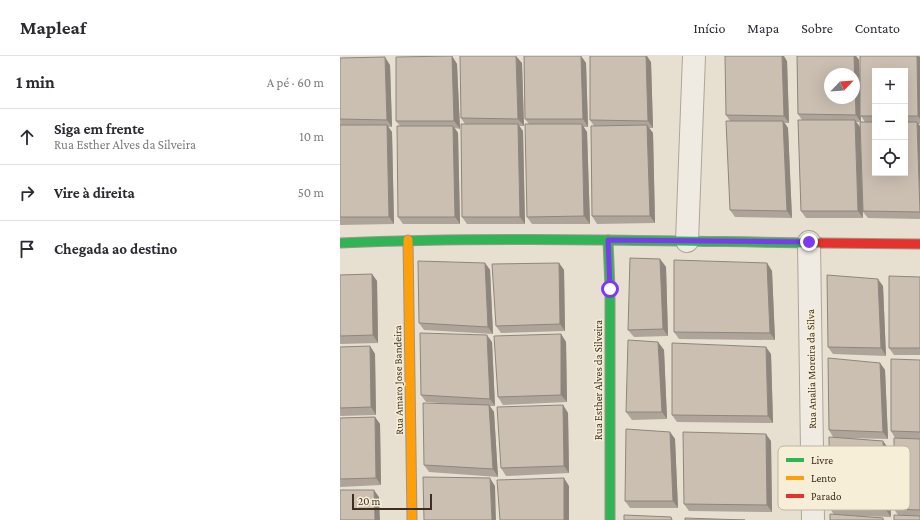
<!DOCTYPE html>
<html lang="pt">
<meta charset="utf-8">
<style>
body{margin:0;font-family:"Crimson Pro",serif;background:#f2f2f3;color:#2b2b33}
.controls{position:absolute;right:12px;top:12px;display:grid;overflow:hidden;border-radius:0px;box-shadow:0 4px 16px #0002}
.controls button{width:36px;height:36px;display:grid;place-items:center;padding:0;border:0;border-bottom:1px solid #e1e1e2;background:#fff;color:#2b2b33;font:20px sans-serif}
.compass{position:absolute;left:484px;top:12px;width:36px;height:36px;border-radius:50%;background:#fff;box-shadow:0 4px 16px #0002;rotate:65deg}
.scale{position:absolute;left:12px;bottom:10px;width:80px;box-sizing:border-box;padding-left:4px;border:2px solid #3d2e20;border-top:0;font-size:11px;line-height:14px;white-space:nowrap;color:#3d2e20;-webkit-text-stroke:3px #f7eed8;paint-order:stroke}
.stop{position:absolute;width:12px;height:12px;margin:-9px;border:3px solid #7c3aed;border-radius:50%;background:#fff}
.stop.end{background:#7c3aed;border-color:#fff;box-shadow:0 1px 4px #0008}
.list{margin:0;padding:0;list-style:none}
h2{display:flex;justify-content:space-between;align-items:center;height:52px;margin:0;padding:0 16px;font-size:17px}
h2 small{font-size:13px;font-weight:400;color:#7c7c81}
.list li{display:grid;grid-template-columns:26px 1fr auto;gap:12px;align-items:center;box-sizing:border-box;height:56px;padding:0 16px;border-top:1px solid #e1e1e2}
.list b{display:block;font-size:15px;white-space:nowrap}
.list p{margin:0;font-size:13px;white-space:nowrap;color:#7c7c81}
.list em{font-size:13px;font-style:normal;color:#7c7c81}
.icon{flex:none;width:22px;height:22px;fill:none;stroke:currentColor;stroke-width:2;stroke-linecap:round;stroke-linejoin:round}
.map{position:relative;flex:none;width:580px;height:464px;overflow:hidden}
header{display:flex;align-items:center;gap:24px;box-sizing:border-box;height:56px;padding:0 20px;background:#fff;border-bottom:1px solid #e1e1e2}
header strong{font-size:19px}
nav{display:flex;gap:22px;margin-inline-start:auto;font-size:14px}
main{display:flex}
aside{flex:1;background:#fff}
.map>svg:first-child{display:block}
</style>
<header>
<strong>Mapleaf</strong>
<nav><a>Início</a><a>Mapa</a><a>Sobre</a><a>Contato</a></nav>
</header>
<main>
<aside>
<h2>1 min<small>A pé · 60 m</small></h2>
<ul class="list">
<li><svg class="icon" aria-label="ahead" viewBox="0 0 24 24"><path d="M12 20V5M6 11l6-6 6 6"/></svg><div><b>Siga em frente</b><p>Rua Esther Alves da Silveira</p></div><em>10 m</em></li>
<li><svg class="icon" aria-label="right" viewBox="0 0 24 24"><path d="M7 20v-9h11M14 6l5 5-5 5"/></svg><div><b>Vire à direita</b></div><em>50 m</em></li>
<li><svg class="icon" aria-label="arrive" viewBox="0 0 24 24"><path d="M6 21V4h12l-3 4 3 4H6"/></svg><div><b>Chegada ao destino</b></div></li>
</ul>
</aside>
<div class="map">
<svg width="580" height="464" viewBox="0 0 580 464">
<rect width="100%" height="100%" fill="#e7e0d1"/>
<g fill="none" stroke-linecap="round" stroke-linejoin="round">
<g stroke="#ada599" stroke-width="24">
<g id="street">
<path d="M 347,185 L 354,0"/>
<path d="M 469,186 L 473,464"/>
</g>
</g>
<g stroke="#9c958a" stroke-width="11">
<g id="fast">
<path d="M 268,184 L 270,233 L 270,464"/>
<path d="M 0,187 C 160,180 320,185 481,187"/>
</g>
</g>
<g stroke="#9c958a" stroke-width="11">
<path id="slow" d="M 68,184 L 72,464"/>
</g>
<g stroke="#9c958a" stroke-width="11">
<path id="jam" d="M 481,187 L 580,188"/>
</g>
<use href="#street" stroke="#efebe3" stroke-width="22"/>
<use href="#fast" stroke="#30b455" stroke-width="9"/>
<use href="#slow" stroke="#ff9f0a" stroke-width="9"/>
<use href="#jam" stroke="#e5322d" stroke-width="9"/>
</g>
<g fill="#afa499" fill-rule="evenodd">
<path d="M 112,0 L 117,8 L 120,73 L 115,72 L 118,77 L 120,168 L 63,168 L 58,161 L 60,70 L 56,65 Z"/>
<path d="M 184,0 L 241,0 L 246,7 L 248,71 L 243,71 L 247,76 L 250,168 L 192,168 L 187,161 L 189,68 L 185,63 Z"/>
<path d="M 457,0 L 516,0 L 519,4 L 520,28 L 520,0 L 579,0 L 580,1 L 580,68 L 578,68 L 580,70 L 580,163 L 528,162 L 523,156 L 523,162 L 466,162 L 461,155 L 458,64 L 462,64 L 458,58 ZM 535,15 L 565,15 L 565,117 L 535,117 ZM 490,18 L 514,18 L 514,42 L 490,42 ZM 521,60 L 525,66 L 520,66 L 522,119 L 520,71 L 516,66 L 521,66 Z"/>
<path d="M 0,2 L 50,9 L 52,71 L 48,71 L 52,76 L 54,168 L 0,169 Z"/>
<path d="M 447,5 L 449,67 L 445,67 L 448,72 L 452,162 L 395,161 L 390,154 L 390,65 L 386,59 Z"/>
<path d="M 311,6 L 313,72 L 309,72 L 313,77 L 315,167 L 257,168 L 252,160 L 254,70 L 250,64 Z"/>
<path d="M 182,7 L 184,70 L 179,70 L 183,75 L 185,168 L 127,168 L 122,161 L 125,68 L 121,62 Z"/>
<path d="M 320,203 L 326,211 L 328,280 L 294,281 L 288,274 Z"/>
<path d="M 145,207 L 150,214 L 153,278 L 84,274 L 79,267 Z"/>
<path d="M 219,207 L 224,214 L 225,275 L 161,277 L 156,270 Z"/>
<path d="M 427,207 L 432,215 L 435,284 L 339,283 L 334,276 Z"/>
<path d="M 32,218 L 37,225 L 38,287 L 0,288 L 0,219 Z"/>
<path d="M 580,221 L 580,299 L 554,299 L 549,292 Z"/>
<path d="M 543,230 L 546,300 L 493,298 L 488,291 Z"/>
<path d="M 221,278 L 226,286 L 227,346 L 163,349 L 158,341 Z"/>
<path d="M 152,286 L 155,350 L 150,350 L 154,356 L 158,421 L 89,416 L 84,409 L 131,349 L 86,346 L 81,339 Z"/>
<path d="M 318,286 L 324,294 L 327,363 L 292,364 L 286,356 Z"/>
<path d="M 30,290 L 35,298 L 36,359 L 0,360 L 0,291 Z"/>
<path d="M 431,298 L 433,367 L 337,366 L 332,359 Z"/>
<path d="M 580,304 L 580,464 L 558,459 L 554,453 L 555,382 L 551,375 Z"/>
<path d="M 540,307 L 545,314 L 548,383 L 509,382 L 543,385 L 548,392 L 551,461 L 515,460 L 543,462 L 544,464 L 490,464 L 494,459 L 490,452 L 493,381 L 489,374 Z"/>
<path d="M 223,349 L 228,357 L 229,417 L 166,420 L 161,412 Z"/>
<path d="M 35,361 L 40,368 L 41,429 L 0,431 L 0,362 Z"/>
<path d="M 330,376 L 335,383 L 338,452 L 290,452 L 285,445 Z"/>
<path d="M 431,385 L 432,456 L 349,455 L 344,448 Z"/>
</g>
<g fill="#8e867d">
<path d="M 112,0 L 117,8 L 120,73 L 114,65 Z"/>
<path d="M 176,0 L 182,7 L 184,70 L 178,63 Z"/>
<path d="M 241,0 L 246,7 L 248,71 L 243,63 Z"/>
<path d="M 306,0 L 307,0 L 311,6 L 313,72 L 308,65 Z"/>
<path d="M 442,0 L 444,0 L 447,5 L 449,67 L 444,60 Z"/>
<path d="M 514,0 L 516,0 L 519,4 L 521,66 L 516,59 Z"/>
<path d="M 577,0 L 579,0 L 580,1 L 580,63 L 578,60 Z"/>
<path d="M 45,1 L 50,9 L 52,71 L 47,64 Z"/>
<path d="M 515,64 L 520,71 L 523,162 L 518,155 Z"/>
<path d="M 443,65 L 448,72 L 452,162 L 447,155 Z"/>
<path d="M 577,66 L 580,70 L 580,145 Z"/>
<path d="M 178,68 L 183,75 L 185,168 L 180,161 Z"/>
<path d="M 242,68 L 247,76 L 250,168 L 244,160 Z"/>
<path d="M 47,69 L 52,76 L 54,168 L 49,161 Z"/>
<path d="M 307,69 L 313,77 L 315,167 L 310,160 Z"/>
<path d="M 113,70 L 118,77 L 120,168 L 115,161 Z"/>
<path d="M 320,203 L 326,211 L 328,280 L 323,273 Z"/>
<path d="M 145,207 L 150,214 L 153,278 L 148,271 Z"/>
<path d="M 219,207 L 224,214 L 225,275 L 220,268 Z"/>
<path d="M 427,207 L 432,215 L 435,284 L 430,277 Z"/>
<path d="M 32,218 L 37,225 L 38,287 L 33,279 Z"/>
<path d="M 538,223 L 543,230 L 546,300 L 541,292 Z"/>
<path d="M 221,278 L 226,286 L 227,346 L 221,339 Z"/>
<path d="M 147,279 L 152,286 L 155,350 L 150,343 Z"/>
<path d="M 318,286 L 324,294 L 327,363 L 322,356 Z"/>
<path d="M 30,290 L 35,298 L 36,359 L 31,351 Z"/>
<path d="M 426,291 L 431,298 L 433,367 L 428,360 Z"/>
<path d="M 540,307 L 545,314 L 548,383 L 543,376 Z"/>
<path d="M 149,349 L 154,356 L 158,421 L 153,413 Z"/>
<path d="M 223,349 L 228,357 L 229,417 L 224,410 Z"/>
<path d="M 35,361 L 40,368 L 41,429 L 36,422 Z"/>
<path d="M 330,376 L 335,383 L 338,452 L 333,445 Z"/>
<path d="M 426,378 L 431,385 L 432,456 L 427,449 Z"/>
<path d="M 543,385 L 548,392 L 551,461 L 546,454 Z"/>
<path d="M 150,422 L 155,430 L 156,464 L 152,464 Z"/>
<path d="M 224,422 L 229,430 L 229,464 L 224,464 Z"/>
<path d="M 34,434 L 39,441 L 40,464 L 35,464 Z"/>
</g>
<g fill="#cbbfb2" stroke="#8e867d" fill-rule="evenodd">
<path d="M 112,0 L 114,65 L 56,65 L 56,1 Z"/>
<path d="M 120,0 L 176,0 L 178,63 L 121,62 Z"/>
<path d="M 184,0 L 241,0 L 243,63 L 185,63 Z"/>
<path d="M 250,0 L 306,0 L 308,65 L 250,64 Z"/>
<path d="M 385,0 L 442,0 L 444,60 L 386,59 Z"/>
<path d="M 457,0 L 514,0 L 516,59 L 458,58 ZM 490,18 L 514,18 L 514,42 L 490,42 Z"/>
<path d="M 520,0 L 577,0 L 578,60 L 565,60 L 565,15 L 535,15 L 535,60 L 520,60 Z"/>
<path d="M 45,1 L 47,64 L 0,63 L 0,2 Z"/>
<path d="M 458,64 L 515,64 L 518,155 L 461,155 Z"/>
<path d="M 386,65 L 443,65 L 447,155 L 390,154 Z"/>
<path d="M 520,66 L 535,66 L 535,117 L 565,117 L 565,66 L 577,66 L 580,156 L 523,155 Z"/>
<path d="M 121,68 L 178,68 L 180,161 L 122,161 Z"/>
<path d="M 185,68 L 242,68 L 244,160 L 187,161 Z"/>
<path d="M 0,69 L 47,69 L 49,161 L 0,161 Z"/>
<path d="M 307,69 L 310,160 L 252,160 L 251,70 Z"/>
<path d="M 57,70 L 113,70 L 115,161 L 58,161 Z"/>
<path d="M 290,202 L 320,203 L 323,273 L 288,274 Z"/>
<path d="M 334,204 L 427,207 L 430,277 L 334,276 Z"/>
<path d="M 78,205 L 145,207 L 148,271 L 79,267 Z"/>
<path d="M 219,207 L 220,268 L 156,270 L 152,208 Z"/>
<path d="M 32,218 L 33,279 L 0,280 L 0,219 Z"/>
<path d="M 487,219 L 538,223 L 541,292 L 488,291 Z"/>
<path d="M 549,220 L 580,221 L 580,292 L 549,292 Z"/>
<path d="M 80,277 L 147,279 L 150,343 L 81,339 Z"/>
<path d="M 221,278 L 221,339 L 158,341 L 154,280 Z"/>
<path d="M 288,284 L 318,286 L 322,356 L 286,356 Z"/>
<path d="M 332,287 L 426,291 L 428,360 L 332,359 Z"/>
<path d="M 30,290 L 31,351 L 0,352 L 0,291 Z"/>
<path d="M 488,302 L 540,307 L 543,376 L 489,374 Z"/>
<path d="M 551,303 L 580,304 L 580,376 L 551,375 Z"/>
<path d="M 83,347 L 149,349 L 153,413 L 84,409 Z"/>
<path d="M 223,349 L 224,410 L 161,412 L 157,351 Z"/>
<path d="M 35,361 L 36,422 L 0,423 L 0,362 Z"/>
<path d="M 286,373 L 330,376 L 333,445 L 285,445 Z"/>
<path d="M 343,376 L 426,378 L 427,449 L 344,448 Z"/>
<path d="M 489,381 L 543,385 L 546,454 L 490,452 Z"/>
<path d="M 554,382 L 580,383 L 580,454 L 554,453 Z"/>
<path d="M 83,421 L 150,422 L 152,464 L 84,464 Z"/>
<path d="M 224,422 L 224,464 L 160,464 L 157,424 Z"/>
<path d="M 0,434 L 34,434 L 35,464 L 0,464 Z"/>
<path d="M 490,458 L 543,462 L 543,464 L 490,464 Z"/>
<path d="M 284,459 L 331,461 L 332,464 L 284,464 Z"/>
<path d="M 554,459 L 580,460 L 580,464 L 554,464 Z"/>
<path d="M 345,462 L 405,464 L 345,464 Z"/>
</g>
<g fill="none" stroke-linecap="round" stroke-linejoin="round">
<path stroke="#7c3aed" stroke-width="5" d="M 270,233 L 268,184 L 469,186"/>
</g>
<g text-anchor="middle" stroke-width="3" stroke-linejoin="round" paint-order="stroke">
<g font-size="11" fill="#3d2e20" stroke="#f7eed8">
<text transform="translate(471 313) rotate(-91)" y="4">Rua Analia Moreira da Silva</text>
<text transform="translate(58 324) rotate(-91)" y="4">Rua Amaro Jose Bandeira</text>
<text transform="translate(258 324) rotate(-90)" y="4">Rua Esther Alves da Silveira</text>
</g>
</g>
<rect x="438" y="390" width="132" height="64" rx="6" fill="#f7eed8" stroke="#bfb4a1" stroke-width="1"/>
<rect x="446" y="402" width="18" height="4" fill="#30b455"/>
<rect x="446" y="420" width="18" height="4" fill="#ff9f0a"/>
<rect x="446" y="438" width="18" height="4" fill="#e5322d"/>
<g font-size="11" fill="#3d2e20">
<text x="471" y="408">Livre</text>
<text x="471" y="426">Lento</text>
<text x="471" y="444">Parado</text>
</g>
</svg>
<div class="controls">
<button>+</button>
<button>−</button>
<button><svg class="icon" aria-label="locate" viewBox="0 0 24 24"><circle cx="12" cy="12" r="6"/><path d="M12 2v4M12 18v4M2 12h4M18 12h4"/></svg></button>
</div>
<svg class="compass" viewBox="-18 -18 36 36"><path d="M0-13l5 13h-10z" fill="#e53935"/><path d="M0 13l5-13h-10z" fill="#7c7c81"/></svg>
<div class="scale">20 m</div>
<div class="stop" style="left:270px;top:233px"></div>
<div class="stop end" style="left:469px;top:186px"></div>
</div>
</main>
